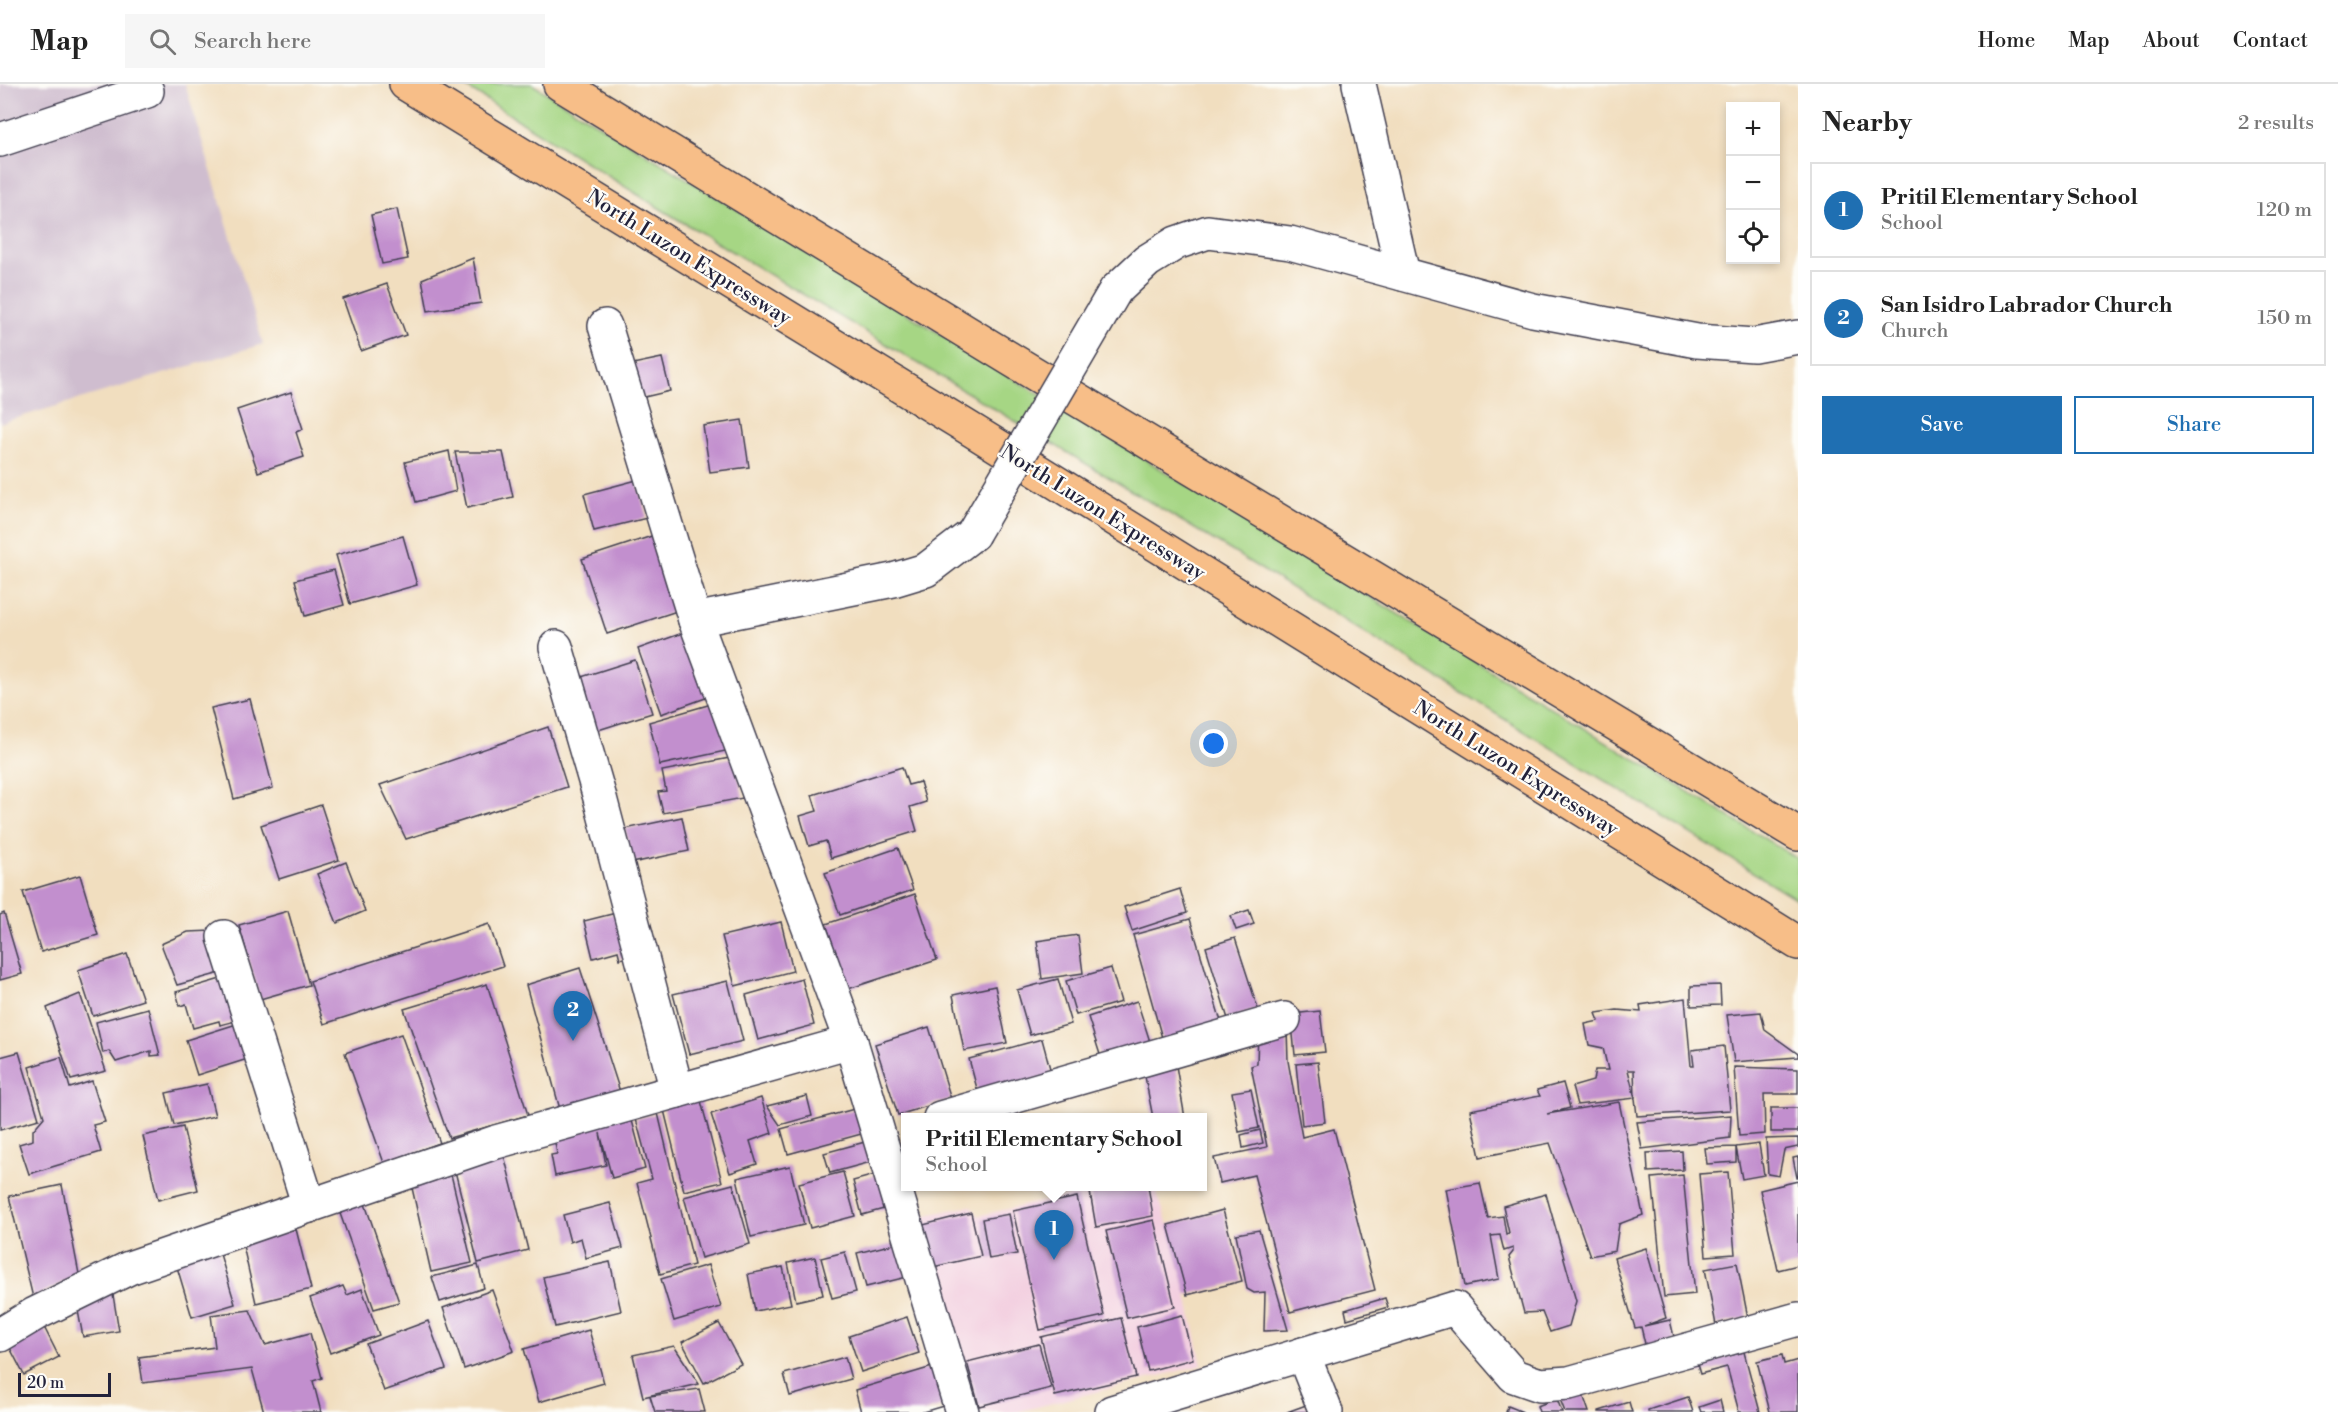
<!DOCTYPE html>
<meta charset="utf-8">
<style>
body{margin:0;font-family:"Libre Bodoni",serif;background:#f6f6f6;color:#222}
.controls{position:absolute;right:18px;top:18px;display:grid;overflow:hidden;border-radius:0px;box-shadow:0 3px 9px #0003}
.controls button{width:54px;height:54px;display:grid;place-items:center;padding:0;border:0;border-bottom:2px solid #e0e0e0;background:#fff;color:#222;font:30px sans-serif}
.scale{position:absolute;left:18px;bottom:15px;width:93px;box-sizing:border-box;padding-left:6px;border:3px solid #22223b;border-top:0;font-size:16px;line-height:21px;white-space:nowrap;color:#22223b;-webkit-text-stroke:4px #fdfcf7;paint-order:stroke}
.you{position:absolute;left:1214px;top:660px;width:21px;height:21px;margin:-15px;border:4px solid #fff;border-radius:50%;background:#1a73e8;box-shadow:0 0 0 9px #1a73e833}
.badge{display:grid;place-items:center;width:39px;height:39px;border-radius:50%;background:#1f6fb2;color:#fff;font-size:20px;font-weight:700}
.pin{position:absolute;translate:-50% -50px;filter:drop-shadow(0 2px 3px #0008)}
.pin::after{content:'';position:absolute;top:32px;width:21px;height:18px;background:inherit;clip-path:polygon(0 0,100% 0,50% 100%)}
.popup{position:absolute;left:901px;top:1029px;width:306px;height:78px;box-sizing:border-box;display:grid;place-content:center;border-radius:0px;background:#fff;filter:drop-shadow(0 2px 4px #0005);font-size:20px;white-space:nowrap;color:#767676}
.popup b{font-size:22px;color:#222}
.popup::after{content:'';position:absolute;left:50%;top:100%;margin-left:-12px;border:12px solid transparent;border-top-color:#fff}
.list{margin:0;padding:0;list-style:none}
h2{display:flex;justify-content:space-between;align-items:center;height:78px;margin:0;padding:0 24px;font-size:26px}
h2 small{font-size:20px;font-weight:400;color:#767676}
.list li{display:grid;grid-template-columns:39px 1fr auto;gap:18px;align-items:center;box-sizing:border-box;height:96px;margin:0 12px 12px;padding:0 12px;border:2px solid #e0e0e0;border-radius:0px}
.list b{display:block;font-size:22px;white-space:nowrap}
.list p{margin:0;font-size:20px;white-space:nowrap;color:#767676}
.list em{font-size:20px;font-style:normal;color:#767676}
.actions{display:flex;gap:12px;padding:18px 24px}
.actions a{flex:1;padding:14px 0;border:2px solid #1f6fb2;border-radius:0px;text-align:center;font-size:21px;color:#1f6fb2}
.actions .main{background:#1f6fb2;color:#fff}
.icon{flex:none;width:33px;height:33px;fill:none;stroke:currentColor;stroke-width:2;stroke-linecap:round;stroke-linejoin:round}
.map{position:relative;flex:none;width:1798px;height:1328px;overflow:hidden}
header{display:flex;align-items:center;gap:36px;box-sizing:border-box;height:84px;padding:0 30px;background:#fff;border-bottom:2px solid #e0e0e0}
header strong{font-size:28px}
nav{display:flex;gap:33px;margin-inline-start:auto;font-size:21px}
.search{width:420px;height:54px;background:#f6f6f6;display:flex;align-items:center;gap:15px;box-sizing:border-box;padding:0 21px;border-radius:0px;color:#767676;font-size:22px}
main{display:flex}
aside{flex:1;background:#fff}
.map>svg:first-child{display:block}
</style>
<header>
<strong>Map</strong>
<div class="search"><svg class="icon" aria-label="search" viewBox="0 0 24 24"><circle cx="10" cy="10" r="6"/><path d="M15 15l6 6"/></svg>Search here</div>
<nav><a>Home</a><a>Map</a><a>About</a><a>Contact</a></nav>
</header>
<main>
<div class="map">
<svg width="1798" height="1328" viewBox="0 0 1798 1328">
<rect width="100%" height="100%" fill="#fdfcf7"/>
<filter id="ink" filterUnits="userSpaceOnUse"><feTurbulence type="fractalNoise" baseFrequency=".0167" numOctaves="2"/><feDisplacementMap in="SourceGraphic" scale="12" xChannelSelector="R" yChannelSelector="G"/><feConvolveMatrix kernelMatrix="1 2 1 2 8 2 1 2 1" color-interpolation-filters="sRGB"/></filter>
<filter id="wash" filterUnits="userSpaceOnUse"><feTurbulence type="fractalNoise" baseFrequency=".008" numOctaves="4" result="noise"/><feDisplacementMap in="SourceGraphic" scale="24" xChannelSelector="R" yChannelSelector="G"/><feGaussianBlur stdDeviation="1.35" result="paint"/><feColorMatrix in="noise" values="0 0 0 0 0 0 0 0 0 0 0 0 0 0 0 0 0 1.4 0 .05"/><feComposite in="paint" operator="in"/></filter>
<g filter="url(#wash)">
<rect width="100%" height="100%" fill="#f1debf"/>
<path fill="#f3cfe0" d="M 1105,1103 L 1155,1103 L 1168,1141 L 1187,1211 L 1202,1281 L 1017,1328 L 974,1328 L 917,1133 L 971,1122 L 978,1132 Z"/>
<path fill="#cfbdcf" d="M 0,0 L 185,0 L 263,260 L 0,339 Z"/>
<path fill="#a6d684" stroke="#647c60" stroke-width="1.5" d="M 461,0 L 532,0 L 1798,775 L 1798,816 L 1230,466 L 664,127 Z"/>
<g id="blocks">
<g fill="#c28fce" fill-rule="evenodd">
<path d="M 397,125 L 408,175 L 382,180 L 371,131 Z"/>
<path d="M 473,174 L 481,219 L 428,227 L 422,195 Z"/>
<path d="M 387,200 L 406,251 L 361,267 L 343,215 Z"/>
<path d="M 662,274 L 670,307 L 636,315 L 628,281 Z"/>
<path d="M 291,308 L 303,345 L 296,348 L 304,373 L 258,388 L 237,326 Z"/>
<path d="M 742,336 L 749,383 L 710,388 L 703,342 Z"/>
<path d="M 449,367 L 456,407 L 416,418 L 405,378 Z"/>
<path d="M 455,368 L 503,368 L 513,413 L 467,424 Z"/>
<path d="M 637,396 L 647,434 L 594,447 L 584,410 Z"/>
<path d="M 658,450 L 683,525 L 607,550 L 582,475 Z"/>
<path d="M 403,452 L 417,501 L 350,520 L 336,471 Z"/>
<path d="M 334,486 L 344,521 L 305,532 L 295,496 Z"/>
<path d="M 691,546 L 714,611 L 661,630 L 638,565 Z"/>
<path d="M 635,576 L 652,629 L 592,648 L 575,595 Z"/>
<path d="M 250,615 L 273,704 L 234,715 L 211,624 Z"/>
<path d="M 715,619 L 730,666 L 660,681 L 649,638 Z"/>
<path d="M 548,643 L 567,703 L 406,755 L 380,701 Z"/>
<path d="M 735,673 L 743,714 L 663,729 L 658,708 L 666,707 L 662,687 Z"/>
<path d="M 902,683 L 908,701 L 920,698 L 926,718 L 910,723 L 917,747 L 831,774 L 826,757 L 809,762 L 800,732 L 817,727 L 812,711 Z"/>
<path d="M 321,721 L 339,776 L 279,795 L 261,741 Z"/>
<path d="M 682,733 L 689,767 L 632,779 L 625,745 Z"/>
<path d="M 898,764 L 913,806 L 840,831 L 825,789 Z"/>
<path d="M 346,778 L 365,827 L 337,839 L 317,790 Z"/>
<path d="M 80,791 L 98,851 L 41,868 L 23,808 Z"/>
<path d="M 1180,805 L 1187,829 L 1132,847 L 1124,823 Z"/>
<path d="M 915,810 L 937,876 L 848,905 L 826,840 Z"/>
<path d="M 1249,826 L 1254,840 L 1236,846 L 1231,832 Z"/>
<path d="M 288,827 L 309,901 L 260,915 L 239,841 Z"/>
<path d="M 620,828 L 631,872 L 620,875 L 618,867 L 593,874 L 584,837 Z"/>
<path d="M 4,829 L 22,890 L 0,896 L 0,831 Z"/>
<path d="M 1190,835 L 1223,944 L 1164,961 L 1133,851 Z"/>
<path d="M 781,838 L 793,887 L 735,902 L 722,852 Z"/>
<path d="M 489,840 L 503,882 L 324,940 L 310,897 Z"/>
<path d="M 212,847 L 224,888 L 177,901 L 161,860 L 188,848 Z"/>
<path d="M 1078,851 L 1083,889 L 1042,895 L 1037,857 Z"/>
<path d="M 1235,854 L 1258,925 L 1228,935 L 1206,863 Z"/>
<path d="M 127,870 L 143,916 L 93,932 L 78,886 Z"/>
<path d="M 580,884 L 622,1014 L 561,1029 L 526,901 Z"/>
<path d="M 1111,884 L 1121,918 L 1076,931 L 1066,897 Z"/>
<path d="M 231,892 L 243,935 L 220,941 L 219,937 L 193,944 L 186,920 L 180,922 L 176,908 Z"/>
<path d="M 802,895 L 814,941 L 758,956 L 746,911 Z"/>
<path d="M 1058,895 L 1071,940 L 1030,951 L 1017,906 Z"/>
<path d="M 728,897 L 743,957 L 689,970 L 673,910 Z"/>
<path d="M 487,900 L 528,1031 L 449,1054 L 404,925 Z"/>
<path d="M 1720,901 L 1721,921 L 1691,922 L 1691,902 Z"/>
<path d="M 995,902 L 1007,959 L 964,967 L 953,911 Z"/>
<path d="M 80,910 L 106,987 L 71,996 L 47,924 Z"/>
<path d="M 1685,914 L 1691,982 L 1694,982 L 1692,966 L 1724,962 L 1730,1026 L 1637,1032 L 1635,1014 L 1577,1021 L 1572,1003 L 1593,997 L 1595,986 L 1608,986 L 1603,964 L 1589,961 L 1585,940 L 1599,937 L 1596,929 L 1617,926 L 1641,928 L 1640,921 ZM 1628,986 L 1634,986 L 1635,1014 Z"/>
<path d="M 1137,917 L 1152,964 L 1103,980 L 1088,933 Z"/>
<path d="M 148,924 L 160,971 L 151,972 L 151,967 L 116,978 L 109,967 L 103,969 L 96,938 Z"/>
<path d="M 1320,927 L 1325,968 L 1295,971 L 1291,930 Z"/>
<path d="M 1761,928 L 1765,946 L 1798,970 L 1798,973 L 1734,978 L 1727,931 Z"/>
<path d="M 243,938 L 254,973 L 197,991 L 186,956 Z"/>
<path d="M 929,943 L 951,1015 L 898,1031 L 875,960 Z"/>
<path d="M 1287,945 L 1288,977 L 1302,1053 L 1334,1045 L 1375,1206 L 1290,1228 L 1254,1091 L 1220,1099 L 1214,1074 L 1267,1063 L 1251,982 L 1257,980 L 1258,947 Z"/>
<path d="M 401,950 L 440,1059 L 384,1079 L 345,969 Z"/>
<path d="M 1042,955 L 1052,992 L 979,1012 L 969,975 Z"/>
<path d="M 19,968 L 39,1035 L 0,1046 L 0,973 Z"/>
<path d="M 61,973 L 70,1004 L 92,997 L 105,1038 L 93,1041 L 101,1068 L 29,1090 L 19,1060 L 33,1056 L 33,1046 L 44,1033 L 29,983 Z"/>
<path d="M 1175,976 L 1185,1034 L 1153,1034 L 1143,982 Z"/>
<path d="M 1318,978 L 1325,1038 L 1302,1041 L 1296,980 Z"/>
<path d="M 1734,983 L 1798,985 L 1798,1010 L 1764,1010 L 1765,1050 L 1739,1052 Z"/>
<path d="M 1563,999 L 1570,1024 L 1547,1030 L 1619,1018 L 1643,1131 L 1619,1140 L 1615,1167 L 1590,1172 L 1550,1059 L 1480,1073 L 1470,1026 L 1540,1012 L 1537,1006 Z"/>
<path d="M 207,1000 L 215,1032 L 174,1041 L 166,1009 Z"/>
<path d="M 1251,1005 L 1259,1044 L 1239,1048 L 1232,1008 Z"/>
<path d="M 807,1012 L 812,1032 L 780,1041 L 767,1022 Z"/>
<path d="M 700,1013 L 722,1098 L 684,1107 L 663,1022 Z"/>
<path d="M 761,1014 L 772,1049 L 750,1057 L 757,1080 L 730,1089 L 711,1030 Z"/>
<path d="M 858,1024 L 865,1049 L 788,1070 L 781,1045 Z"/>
<rect x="1771" y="1024" width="27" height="24"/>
<path d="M 630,1029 L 645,1085 L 612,1094 L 600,1049 L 606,1081 L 555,1092 L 551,1071 L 557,1070 L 554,1053 Z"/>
<path d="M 658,1029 L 694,1181 L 660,1190 L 637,1099 L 652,1095 L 636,1035 Z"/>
<path d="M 1731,1031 L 1730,1054 L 1642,1065 L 1637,1038 Z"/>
<path d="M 183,1043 L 198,1106 L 158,1116 L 143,1052 Z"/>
<path d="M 1260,1046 L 1263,1059 L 1243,1064 L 1241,1051 Z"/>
<path d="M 1798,1054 L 1798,1063 L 1784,1066 L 1779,1092 L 1768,1090 L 1766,1055 Z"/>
<path d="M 865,1058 L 871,1078 L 830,1089 L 824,1069 Z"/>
<path d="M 1759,1060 L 1764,1091 L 1742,1095 L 1736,1063 L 1736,1078 L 1707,1080 L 1705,1064 L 1736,1063 Z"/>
<path d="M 1682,1067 L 1683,1086 L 1648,1088 L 1647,1069 Z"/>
<path d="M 504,1071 L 528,1166 L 478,1179 L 454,1083 Z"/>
<path d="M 1798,1073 L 1798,1094 L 1797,1094 L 1793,1074 Z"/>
<path d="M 790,1082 L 804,1141 L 751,1153 L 737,1094 Z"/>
<path d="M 450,1086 L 472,1179 L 431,1188 L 410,1095 Z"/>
<path d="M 843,1088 L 855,1132 L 810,1144 L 799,1099 Z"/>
<path d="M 1728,1088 L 1735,1170 L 1706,1172 L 1699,1090 Z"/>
<path d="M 882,1089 L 891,1123 L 862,1131 L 853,1097 Z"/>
<path d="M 1683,1091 L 1695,1210 L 1664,1213 L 1652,1094 Z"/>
<path d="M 1798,1097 L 1798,1181 L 1778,1186 L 1760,1106 Z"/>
<path d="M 1480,1099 L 1488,1134 L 1503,1132 L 1506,1150 L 1509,1149 L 1503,1122 L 1546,1110 L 1576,1217 L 1569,1242 L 1550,1248 L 1542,1228 L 1524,1229 L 1509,1173 L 1513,1168 L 1513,1164 L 1504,1167 L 1500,1151 L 1491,1152 L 1499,1195 L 1465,1202 L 1446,1105 Z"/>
<path d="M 733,1100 L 750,1160 L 701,1174 L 684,1113 Z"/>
<path d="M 62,1101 L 79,1190 L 33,1214 L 9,1112 Z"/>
<path d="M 1122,1102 L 1148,1102 L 1153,1132 L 1096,1143 L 1090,1108 Z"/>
<path d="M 1077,1113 L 1104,1232 L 1040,1246 L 1013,1127 Z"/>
<path d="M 363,1114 L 399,1218 L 374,1225 L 337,1121 Z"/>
<path d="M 610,1119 L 623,1164 L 586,1174 L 581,1154 L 570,1158 L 563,1131 Z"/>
<path d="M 1223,1126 L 1242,1197 L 1187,1211 L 1168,1141 Z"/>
<path d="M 971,1129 L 981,1172 L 933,1183 L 923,1141 Z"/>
<path d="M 1009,1130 L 1017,1170 L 989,1175 L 982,1135 Z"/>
<path d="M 1154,1136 L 1175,1223 L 1127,1234 L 1106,1147 Z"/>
<path d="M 296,1145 L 311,1205 L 256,1219 L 242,1157 Z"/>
<path d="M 1259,1146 L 1288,1246 L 1264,1247 L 1265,1208 L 1254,1209 L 1247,1205 L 1236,1150 Z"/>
<path d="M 898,1159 L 907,1193 L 866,1203 L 857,1169 Z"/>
<path d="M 217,1160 L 235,1220 L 192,1233 L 174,1173 Z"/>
<path d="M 1646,1164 L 1666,1234 L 1644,1242 L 1670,1236 L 1675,1257 L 1646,1264 L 1641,1243 L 1635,1244 L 1614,1174 Z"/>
<path d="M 845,1168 L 856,1208 L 832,1214 L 821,1174 Z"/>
<path d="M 815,1173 L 823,1211 L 796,1217 L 788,1179 Z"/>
<path d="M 610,1178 L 621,1227 L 555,1243 L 543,1193 Z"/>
<path d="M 1737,1179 L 1748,1234 L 1716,1241 L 1705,1185 Z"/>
<path d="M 478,1181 L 484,1204 L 440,1218 L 432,1193 Z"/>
<path d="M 708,1181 L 721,1223 L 674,1237 L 661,1195 Z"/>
<path d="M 783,1183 L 791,1220 L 755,1227 L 748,1190 Z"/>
<path d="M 343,1202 L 347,1211 L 362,1205 L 379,1251 L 330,1269 L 310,1214 Z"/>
<path d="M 112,1205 L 119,1247 L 83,1253 L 75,1211 Z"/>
<path d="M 492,1206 L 514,1267 L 464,1285 L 443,1224 Z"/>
<path d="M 1385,1214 L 1388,1223 L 1347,1235 L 1345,1226 Z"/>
<path d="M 250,1226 L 265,1261 L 310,1249 L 322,1294 L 313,1297 L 321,1328 L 264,1328 L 252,1285 L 143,1299 L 139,1273 L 215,1263 L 211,1231 Z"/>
<path d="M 1182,1231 L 1193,1275 L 1148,1287 L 1137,1243 Z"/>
<path d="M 907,1233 L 919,1269 L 861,1288 L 849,1252 Z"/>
<path d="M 1121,1234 L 1136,1293 L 1055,1312 L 1041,1253 Z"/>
<path d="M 41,1237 L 59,1273 L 24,1291 L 5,1254 Z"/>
<path d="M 428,1237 L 446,1285 L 384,1307 L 366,1260 Z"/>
<path d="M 719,1239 L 741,1280 L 704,1299 L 682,1258 Z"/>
<path d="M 589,1246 L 604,1299 L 539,1318 L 524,1265 Z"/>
<path d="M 1039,1260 L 1051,1304 L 979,1322 L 967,1278 Z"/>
<path d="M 674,1262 L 699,1300 L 643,1313 L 633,1271 Z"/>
<path d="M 1744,1268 L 1760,1328 L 1739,1328 L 1727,1283 L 1700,1290 L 1697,1280 Z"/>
<path d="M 1782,1271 L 1784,1280 L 1798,1276 L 1798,1328 L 1770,1328 L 1757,1277 Z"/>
<path d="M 845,1273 L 851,1295 L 790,1312 L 784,1290 Z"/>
<path d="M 939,1281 L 950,1320 L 923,1328 L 861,1328 L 855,1306 Z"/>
<path d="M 699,1305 L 705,1328 L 655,1328 L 650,1312 Z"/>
<path d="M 1582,1308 L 1589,1328 L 1565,1328 L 1560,1315 Z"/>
<path d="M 1688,1313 L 1693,1328 L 1648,1328 L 1648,1326 Z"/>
<path d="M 1557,1315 L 1562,1328 L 1539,1328 L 1537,1322 Z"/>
<path d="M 1720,1316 L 1723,1328 L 1701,1328 L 1699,1323 Z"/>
<path d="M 1629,1318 L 1632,1328 L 1599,1328 L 1599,1327 Z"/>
<path d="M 1306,1321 L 1308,1328 L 1287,1328 Z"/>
<path d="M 1508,1322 L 1523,1328 L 1506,1328 Z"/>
</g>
</g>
</g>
<g filter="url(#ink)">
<use href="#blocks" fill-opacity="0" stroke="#413e4f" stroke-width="1.5"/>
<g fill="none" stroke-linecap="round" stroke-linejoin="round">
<g stroke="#413e4f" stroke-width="36">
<g id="minor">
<path d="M 1359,0 L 1403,190"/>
<path d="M 0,56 L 147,7"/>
<path d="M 1115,207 L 1147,177 L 1176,159 L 1208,148 L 1290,159 L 1533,226 L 1697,257 L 1754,261 L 1798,253"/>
<path d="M 605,242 L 695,536 L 851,958 L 962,1328"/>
<path d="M 695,536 L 893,496 L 926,486 L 973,450"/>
<path d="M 556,563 L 600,714 L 677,1007"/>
<path d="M 224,853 L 309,1122"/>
<path d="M 940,1034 L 1284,935"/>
<path d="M 0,1251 L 35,1230 L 129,1184 L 309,1122 L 496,1058 L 851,958"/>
<path d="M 1303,1270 L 1326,1328"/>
<path d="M 1112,1328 L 1455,1224 L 1514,1292 L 1540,1301 L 1569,1299 L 1798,1235"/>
</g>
</g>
<g stroke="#413e4f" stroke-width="36">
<g id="highway">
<path d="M 406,0 L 975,348 L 1798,859"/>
<path d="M 560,0 L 1012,276 L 1798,750"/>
</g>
</g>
<use href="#minor" stroke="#fff" stroke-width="33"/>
<use href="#highway" stroke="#f7be88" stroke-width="33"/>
<g stroke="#413e4f" stroke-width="36" stroke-linecap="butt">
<path id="minor-bridge" d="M 973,450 L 1115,207"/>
</g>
<use href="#minor-bridge" stroke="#fff" stroke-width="33"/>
</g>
</g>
<g text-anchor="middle" stroke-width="4.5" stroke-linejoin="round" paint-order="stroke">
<g font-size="21" fill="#22223b" stroke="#fdfcf7">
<text transform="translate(689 173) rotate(32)" y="7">North Luzon Expressway</text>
<text transform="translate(1103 428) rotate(32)" y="7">North Luzon Expressway</text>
<text transform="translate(1516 684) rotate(32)" y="7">North Luzon Expressway</text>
</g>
</g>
</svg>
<div class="controls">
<button>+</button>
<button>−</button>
<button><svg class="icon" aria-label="locate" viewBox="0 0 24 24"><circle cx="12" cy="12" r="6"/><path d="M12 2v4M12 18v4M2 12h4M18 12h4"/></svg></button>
</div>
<div class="scale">20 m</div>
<div class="you"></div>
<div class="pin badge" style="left:1054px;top:1176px">1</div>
<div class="popup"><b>Pritil Elementary School</b>School</div>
<div class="pin badge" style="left:573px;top:957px">2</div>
</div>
<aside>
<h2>Nearby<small>2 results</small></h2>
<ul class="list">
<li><span class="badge">1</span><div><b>Pritil Elementary School</b><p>School</p></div><em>120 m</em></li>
<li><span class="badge">2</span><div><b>San Isidro Labrador Church</b><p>Church</p></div><em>150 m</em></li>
</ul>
<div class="actions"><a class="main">Save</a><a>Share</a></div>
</aside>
</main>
